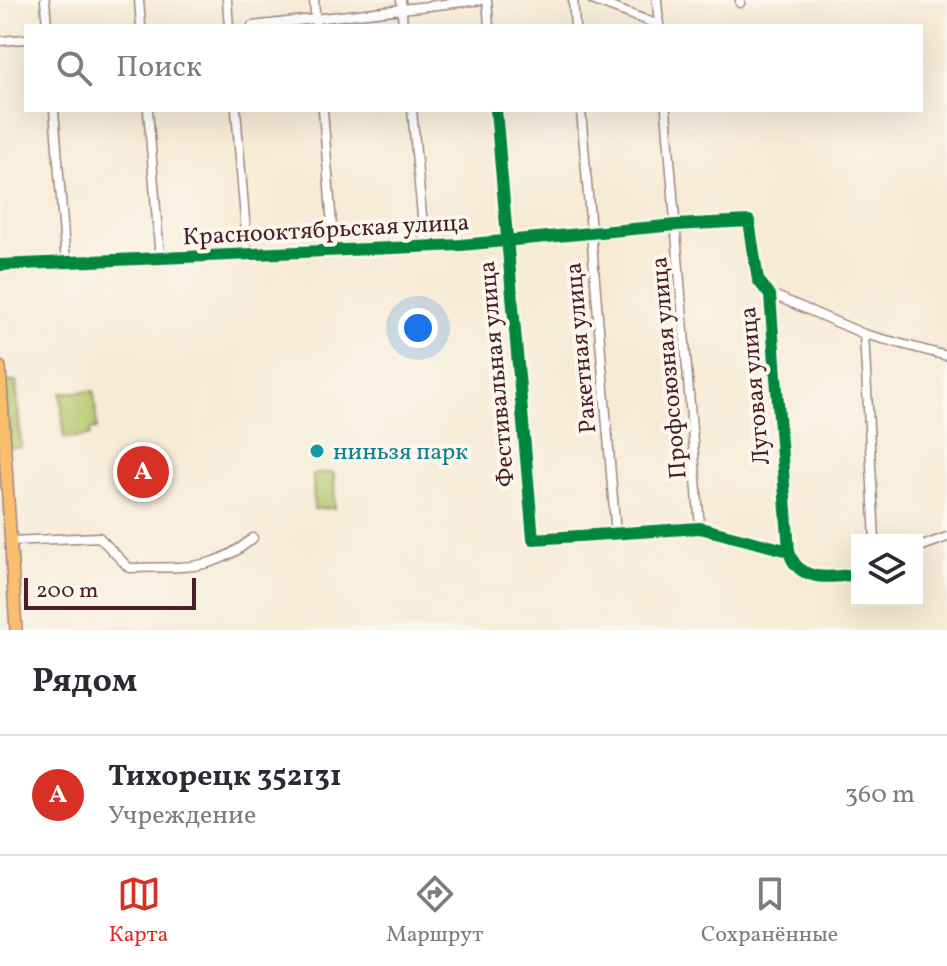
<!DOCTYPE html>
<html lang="ru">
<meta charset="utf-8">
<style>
body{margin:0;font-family:Vollkorn,serif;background:#f7f7f7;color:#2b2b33}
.controls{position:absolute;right:24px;bottom:24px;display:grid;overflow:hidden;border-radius:0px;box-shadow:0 8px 32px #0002}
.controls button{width:72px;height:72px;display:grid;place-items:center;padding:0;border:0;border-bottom:2px solid #e1e1e2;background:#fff;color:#2b2b33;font:40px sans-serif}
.scale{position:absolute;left:24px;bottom:20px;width:172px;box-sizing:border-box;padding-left:8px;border:4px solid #4a1f2b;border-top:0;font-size:22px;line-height:28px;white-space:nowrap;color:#4a1f2b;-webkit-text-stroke:6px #fbf7ec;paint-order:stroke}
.you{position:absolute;left:418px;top:328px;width:28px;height:28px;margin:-20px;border:6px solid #fff;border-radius:50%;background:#1a73e8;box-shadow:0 0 0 12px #1a73e833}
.badge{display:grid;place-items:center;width:52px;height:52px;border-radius:50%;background:#d93025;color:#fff;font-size:26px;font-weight:700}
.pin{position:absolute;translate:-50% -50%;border:4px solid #fff;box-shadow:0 2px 8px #0006}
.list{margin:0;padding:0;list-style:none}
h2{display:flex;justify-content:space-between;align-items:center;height:104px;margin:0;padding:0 32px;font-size:34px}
h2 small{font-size:26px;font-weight:400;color:#7c7c81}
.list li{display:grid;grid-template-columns:52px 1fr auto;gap:24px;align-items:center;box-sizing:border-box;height:120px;padding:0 32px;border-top:2px solid #e1e1e2}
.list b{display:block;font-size:30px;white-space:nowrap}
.list p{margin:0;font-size:26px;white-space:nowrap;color:#7c7c81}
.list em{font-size:26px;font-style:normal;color:#7c7c81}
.icon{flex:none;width:44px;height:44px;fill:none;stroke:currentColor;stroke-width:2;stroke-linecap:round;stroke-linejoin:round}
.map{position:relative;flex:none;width:947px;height:630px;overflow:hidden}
.search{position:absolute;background:#fff;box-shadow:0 8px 32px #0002;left:24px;right:24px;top:24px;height:88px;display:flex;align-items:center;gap:20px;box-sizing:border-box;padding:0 28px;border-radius:0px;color:#7c7c81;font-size:30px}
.sheet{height:224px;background:#fff}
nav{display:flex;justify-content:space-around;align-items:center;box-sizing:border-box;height:112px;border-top:2px solid #e1e1e2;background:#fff;font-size:22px;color:#7c7c81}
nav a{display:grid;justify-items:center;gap:4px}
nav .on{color:#d93025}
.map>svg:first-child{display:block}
</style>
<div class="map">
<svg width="947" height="630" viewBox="0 0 947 630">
<rect width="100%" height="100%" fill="#fbf7ec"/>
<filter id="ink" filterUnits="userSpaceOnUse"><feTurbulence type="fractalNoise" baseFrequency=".0125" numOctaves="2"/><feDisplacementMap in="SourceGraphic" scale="16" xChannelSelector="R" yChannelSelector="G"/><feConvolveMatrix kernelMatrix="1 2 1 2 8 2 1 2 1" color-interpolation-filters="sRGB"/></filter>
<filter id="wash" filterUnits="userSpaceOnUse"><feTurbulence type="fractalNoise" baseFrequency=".006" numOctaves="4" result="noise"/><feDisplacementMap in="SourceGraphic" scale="32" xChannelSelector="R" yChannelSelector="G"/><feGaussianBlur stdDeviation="1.8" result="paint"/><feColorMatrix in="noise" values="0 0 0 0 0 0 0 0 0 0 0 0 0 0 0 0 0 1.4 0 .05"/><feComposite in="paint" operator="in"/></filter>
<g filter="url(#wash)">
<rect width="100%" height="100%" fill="#f6ebd5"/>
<g fill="#b3c76b" stroke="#7e734b" stroke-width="2">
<path d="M 16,381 L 21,447 L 10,448 L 4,383 Z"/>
<path d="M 94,391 L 97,429 L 90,430 L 90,436 L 64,438 L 61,393 Z"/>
<path d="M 334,473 L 335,508 L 314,509 L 313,474 Z"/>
</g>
</g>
<g filter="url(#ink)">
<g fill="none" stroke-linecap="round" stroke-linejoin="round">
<g stroke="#a08580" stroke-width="11">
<g id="minor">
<path d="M 45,0 L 47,26"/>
<path d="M 139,0 L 141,26"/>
<path d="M 227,0 L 229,26"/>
<path d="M 314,0 L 316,26"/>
<path d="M 401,0 L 403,26"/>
<path d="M 487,0 L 489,26"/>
<path d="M 573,0 L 575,26"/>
<path d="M 592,0 L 659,25"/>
<path d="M 657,0 L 659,26"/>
<path d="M 740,0 L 740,3"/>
<path d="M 252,26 L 481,0"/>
<path d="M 0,41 L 26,39"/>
<path d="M 54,110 L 66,263"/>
<path d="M 148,110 L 160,259"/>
<path d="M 236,110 L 248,256"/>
<path d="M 323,110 L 334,252"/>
<path d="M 412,110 L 425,247"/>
<path d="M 496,110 L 533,539 L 700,528 L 789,551 C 797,583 831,578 857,574"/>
<path d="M 581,110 L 616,535"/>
<path d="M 666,110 L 700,528"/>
<path d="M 0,265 L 461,245 L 676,225 L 749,221 L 758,280 L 770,295 L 789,551"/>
<path d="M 770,295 L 778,297 L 864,334 L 947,356"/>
<path d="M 864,334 L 875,540"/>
<path d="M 11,541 L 99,537 L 129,568 C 179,566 212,574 253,538"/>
<path d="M 917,548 L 947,537"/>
</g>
</g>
<g stroke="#a08580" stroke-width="14">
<path id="major" d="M 0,367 L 16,630"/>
</g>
<use href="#minor" stroke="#fff" stroke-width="8"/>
<use href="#major" stroke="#fabe6d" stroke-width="11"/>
<g stroke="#fbf7ec" stroke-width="17">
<g id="cycleway">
<path d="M 496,110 L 533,539 L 700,528 L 789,551 C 797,583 831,578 857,574"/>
<path d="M 0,265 L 461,245 L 676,225 L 749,221 L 758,280 L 770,295 L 789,551"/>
</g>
</g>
<use href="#cycleway" stroke="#00873e" stroke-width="12"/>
</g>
</g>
<circle fill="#0f9aa8" stroke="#fbf7ec" stroke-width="3" cx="317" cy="451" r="8"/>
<g text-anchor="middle" stroke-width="8" stroke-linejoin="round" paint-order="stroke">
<g font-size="24" fill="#4a1f2b" stroke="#fbf7ec">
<text transform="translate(326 229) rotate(-3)" y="8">Краснооктябрьская улица</text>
<text transform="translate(580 348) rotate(-95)" y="8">Ракетная улица</text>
<text transform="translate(668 368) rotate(-95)" y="8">Профсоюзная улица</text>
<text transform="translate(496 374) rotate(-95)" y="8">Фестивальная улица</text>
<text transform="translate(754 386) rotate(-95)" y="8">Луговая улица</text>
</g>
<g font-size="24" fill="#0d838f" stroke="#fbf7ec" text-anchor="start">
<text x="333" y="459">ниньзя парк</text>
</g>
</g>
</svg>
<div class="controls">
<button><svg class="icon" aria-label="layers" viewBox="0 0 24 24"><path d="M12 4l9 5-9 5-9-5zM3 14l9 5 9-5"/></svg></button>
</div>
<div class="scale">200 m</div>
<div class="you"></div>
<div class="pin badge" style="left:143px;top:472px">A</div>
<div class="search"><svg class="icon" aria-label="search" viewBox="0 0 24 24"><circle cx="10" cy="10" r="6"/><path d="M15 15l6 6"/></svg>Поиск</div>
</div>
<section class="sheet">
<h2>Рядом<small></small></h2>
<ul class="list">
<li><span class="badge">A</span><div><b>Тихорецк 352131</b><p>Учреждение</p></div><em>360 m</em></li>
</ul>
</section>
<nav>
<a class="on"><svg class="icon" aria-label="map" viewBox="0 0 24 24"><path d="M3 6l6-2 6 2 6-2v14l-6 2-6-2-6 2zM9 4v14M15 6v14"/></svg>Карта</a>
<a><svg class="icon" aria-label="directions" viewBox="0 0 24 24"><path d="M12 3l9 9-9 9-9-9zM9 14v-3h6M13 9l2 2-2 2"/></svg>Маршрут</a>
<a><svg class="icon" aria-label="saved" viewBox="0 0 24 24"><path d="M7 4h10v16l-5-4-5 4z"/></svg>Сохранённые</a>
</nav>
